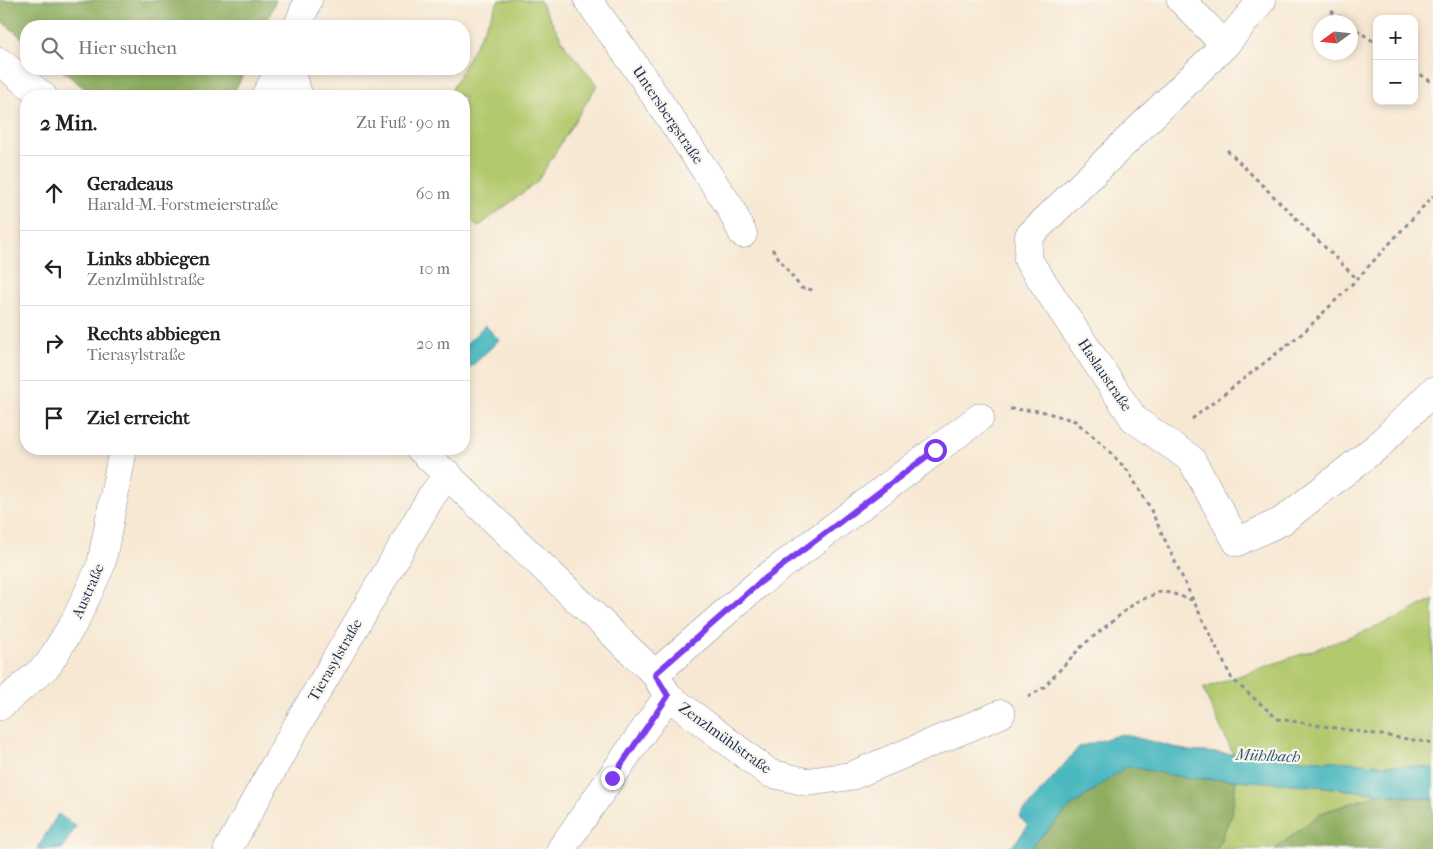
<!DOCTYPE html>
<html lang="de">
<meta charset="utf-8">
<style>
body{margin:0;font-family:"IM FELL French Canon",serif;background:#f6f6f6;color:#222}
.controls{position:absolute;right:15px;top:15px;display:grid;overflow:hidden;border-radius:10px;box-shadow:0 2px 8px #0003}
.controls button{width:45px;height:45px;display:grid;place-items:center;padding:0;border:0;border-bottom:1px solid #e0e0e0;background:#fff;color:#222;font:25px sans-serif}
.compass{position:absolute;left:1313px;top:15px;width:45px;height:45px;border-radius:50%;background:#fff;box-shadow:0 2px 8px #0003;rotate:255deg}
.stop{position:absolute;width:15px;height:15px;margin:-11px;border:4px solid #7c3aed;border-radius:50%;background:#fff}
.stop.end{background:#7c3aed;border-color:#fff;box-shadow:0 1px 5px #0008}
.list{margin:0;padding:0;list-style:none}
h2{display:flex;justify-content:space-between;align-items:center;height:65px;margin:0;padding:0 20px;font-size:21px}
h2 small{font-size:16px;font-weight:400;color:#767676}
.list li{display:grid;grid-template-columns:32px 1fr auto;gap:15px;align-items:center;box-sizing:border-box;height:75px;padding:0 20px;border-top:1px solid #e0e0e0}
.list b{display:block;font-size:19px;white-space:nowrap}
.list p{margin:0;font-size:16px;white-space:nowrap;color:#767676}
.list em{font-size:16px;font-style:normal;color:#767676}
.icon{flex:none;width:28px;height:28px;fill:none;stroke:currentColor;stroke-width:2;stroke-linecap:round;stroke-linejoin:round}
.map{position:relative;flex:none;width:1433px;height:849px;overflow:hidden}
.search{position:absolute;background:#fff;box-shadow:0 2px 8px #0003;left:20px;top:20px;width:450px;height:55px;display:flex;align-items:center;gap:12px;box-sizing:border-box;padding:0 18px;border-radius:20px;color:#767676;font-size:19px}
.panel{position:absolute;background:#fff;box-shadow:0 2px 8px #0003;left:20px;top:90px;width:450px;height:365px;border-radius:20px}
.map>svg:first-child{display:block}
</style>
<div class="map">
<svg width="1433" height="849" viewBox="0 0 1433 849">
<rect width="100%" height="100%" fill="#fbf7ec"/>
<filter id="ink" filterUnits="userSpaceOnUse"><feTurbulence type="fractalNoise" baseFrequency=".02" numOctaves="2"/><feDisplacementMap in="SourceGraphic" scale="10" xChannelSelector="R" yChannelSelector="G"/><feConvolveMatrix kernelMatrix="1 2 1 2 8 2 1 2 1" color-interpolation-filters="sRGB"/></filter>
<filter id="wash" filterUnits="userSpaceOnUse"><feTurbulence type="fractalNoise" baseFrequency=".0096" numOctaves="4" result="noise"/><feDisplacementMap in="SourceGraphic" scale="20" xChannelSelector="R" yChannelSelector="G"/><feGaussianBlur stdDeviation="1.12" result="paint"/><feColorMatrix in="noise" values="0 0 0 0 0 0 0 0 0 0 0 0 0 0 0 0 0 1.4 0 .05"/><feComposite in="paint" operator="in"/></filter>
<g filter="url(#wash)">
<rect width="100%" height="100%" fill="#f7e8d3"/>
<g fill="#b3c96d" stroke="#677c66">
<path d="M 499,0 L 539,0 L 567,48 L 597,85 L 537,182 L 478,227 L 464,212 L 464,96 L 449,96 L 449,95 Z"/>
<path d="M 1433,599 L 1433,768 L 1233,754 L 1203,689 C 1265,665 1328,647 1388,622 C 1404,616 1418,607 1433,599 Z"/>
<path d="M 1236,780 L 1308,785 L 1380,794 L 1321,813 L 1275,849 L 1217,849 L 1232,813 Z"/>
</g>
<g fill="#8ead60" stroke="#546e5f">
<path d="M 0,0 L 276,0 L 265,26 L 26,26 L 26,41 L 0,20 Z"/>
<path d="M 60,69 L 246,69 L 232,96 L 94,96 Z"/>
<path d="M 1127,766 L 1186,778 L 1236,780 L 1232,813 L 1217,849 L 1029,849 L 1069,808 Z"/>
<path d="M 1380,794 L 1433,799 L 1433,849 L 1275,849 L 1321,813 Z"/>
</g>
<g fill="#49b8c0" stroke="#32748f">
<path d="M 485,325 L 499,340 L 470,368 L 464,362 L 464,346 Z"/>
<path d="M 1122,734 L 1189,751 L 1433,768 L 1433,799 L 1308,785 L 1236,780 L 1186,778 L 1127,766 L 1069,808 L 1029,849 L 1010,849 L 1028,826 L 1019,817 L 1079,747 Z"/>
<path d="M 58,814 L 76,826 L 62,849 L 37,849 Z"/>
</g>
</g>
<g filter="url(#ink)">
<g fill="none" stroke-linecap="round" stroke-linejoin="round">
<g stroke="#898c98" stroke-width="29">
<g id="minor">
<path d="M 588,0 L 633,63 L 730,207 L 743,234"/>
<path d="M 1181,0 L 1225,45"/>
<path d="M 1262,0 L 1225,45 L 1029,236 L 1028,260 L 1134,419 L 1191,459 L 1237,542 L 1282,521 L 1378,446 L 1433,391"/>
<path d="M 298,26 L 308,0"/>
<path d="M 0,62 L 43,96"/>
<path d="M 289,69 L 299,96"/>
<path d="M 265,96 L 281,69"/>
<path d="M 420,449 L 655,674 L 668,696 L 769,773 L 807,782 L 851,776 L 1001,714"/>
<path d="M 655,674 L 758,584 L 980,417"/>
<path d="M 0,706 L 48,665 L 76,619 L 101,565 L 123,449"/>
<path d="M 228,849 L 298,724 L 431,497 L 448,474"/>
<path d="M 561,849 L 668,696"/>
</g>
</g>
<g stroke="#898c98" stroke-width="3" stroke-dasharray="4 4" stroke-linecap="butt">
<path d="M 1331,11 L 1346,22"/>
<path d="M 1350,25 L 1377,44"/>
<path d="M 1414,70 L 1433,83"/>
<path d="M 1227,150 L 1357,279"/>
<path d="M 772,249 L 801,288 L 814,290"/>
<path d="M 1010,409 L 1041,411 L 1075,421 L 1101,443 L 1128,471 L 1149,506 L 1193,600 L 1232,679 L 1278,719 L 1433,743"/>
<path d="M 1192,419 L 1304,332 L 1357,279 L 1433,196"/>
<path d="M 1028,697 L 1043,688 L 1083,645 L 1136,602 L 1160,592 L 1171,593 L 1192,600"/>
</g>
<use href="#minor" stroke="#fff" stroke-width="28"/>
</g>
</g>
<g fill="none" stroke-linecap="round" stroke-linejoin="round" filter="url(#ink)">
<path stroke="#7c3aed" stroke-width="6" d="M 612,778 L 668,696 L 655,674 L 758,584 L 935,450"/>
</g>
<g text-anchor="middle" stroke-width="4.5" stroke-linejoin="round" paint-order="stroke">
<g font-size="15" fill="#1b2f5e" stroke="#fbf7ec">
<text transform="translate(668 115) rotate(56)" y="5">Untersbergstraße</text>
<text transform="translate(1105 375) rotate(56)" y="5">Haslaustraße</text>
<text transform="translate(88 591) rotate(-66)" y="5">Austraße</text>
<text transform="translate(335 660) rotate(-60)" y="5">Tierasylstraße</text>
<text transform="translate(725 738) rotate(36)" y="5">Zenzlmühlstraße</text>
</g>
<g font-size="16" font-style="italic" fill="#29587b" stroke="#fbf7ec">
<text transform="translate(1268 755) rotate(2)" y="6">Mühlbach</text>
</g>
</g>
</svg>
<div class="controls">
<button>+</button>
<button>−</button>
</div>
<svg class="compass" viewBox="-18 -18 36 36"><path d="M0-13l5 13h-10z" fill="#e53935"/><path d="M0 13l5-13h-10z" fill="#767676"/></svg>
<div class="stop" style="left:935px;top:450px"></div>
<div class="stop end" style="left:612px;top:778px"></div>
<div class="search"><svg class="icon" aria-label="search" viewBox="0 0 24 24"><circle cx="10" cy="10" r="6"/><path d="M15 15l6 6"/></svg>Hier suchen</div>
<section class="panel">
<h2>2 Min.<small>Zu Fuß · 90 m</small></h2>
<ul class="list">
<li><svg class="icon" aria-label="ahead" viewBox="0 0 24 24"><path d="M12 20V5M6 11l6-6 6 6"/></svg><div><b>Geradeaus</b><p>Harald-M.-Forstmeierstraße</p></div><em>60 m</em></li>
<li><svg class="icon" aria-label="left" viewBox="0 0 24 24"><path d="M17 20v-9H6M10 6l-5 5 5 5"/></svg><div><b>Links abbiegen</b><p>Zenzlmühlstraße</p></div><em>10 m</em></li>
<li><svg class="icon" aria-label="right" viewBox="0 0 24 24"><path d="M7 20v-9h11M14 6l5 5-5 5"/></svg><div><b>Rechts abbiegen</b><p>Tierasylstraße</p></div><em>20 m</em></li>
<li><svg class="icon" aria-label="arrive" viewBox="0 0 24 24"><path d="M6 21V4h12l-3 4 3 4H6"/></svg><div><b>Ziel erreicht</b></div></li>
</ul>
</section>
</div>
